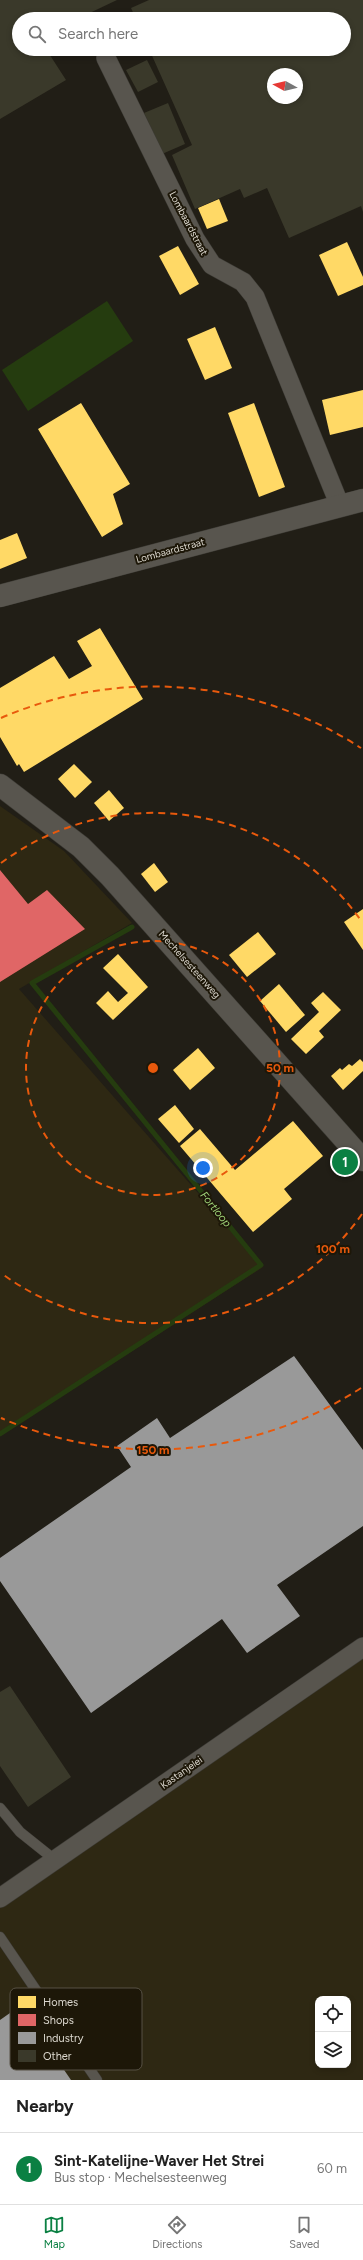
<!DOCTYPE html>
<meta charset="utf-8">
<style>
body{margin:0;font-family:Figtree,sans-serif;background:#f6f6f6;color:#222}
.controls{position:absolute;right:12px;bottom:12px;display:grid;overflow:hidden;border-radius:8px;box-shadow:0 2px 6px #0003}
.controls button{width:36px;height:36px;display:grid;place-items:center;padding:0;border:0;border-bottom:1px solid #e0e0e0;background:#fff;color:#222;font:20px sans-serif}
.compass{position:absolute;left:267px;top:68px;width:36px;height:36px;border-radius:50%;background:#fff;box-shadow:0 2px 6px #0003;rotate:278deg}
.you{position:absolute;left:203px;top:1168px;width:14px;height:14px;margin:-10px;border:3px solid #fff;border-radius:50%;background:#1a73e8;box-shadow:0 0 0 6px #1a73e833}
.badge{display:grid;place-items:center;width:26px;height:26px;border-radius:50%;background:#0b8043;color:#fff;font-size:13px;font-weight:700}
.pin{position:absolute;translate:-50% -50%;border:2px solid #fff;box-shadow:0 1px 4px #0006}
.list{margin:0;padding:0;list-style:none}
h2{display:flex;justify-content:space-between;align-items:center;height:52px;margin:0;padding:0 16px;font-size:17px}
h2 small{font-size:13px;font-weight:400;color:#767676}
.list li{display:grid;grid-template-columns:26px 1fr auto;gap:12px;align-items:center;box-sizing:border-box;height:72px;padding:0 16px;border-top:1px solid #e0e0e0}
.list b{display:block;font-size:15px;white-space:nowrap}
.list p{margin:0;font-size:13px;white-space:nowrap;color:#767676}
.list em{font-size:13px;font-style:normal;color:#767676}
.icon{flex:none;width:22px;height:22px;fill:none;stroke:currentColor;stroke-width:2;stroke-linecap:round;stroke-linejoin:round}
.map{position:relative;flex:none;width:363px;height:2080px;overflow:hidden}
.search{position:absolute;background:#fff;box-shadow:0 2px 6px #0003;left:12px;right:12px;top:12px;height:44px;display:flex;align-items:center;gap:10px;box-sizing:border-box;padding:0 14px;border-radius:22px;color:#767676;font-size:15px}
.sheet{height:124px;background:#fff}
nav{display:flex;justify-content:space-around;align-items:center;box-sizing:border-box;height:56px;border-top:1px solid #e0e0e0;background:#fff;font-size:11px;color:#767676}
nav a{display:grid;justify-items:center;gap:2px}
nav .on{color:#0b8043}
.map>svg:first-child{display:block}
</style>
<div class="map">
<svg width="363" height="2080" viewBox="0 0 363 2080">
<rect width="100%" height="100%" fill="#211e16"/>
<g fill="#2e2813" fill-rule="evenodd">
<path d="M 0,806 L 64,851 L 132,923 L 19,989 L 263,1267 L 0,1436 Z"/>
<path d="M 363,1642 L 363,2080 L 0,2080 L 0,1887 ZM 318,1999 L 348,1999 L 348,2065 L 318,2065 Z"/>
</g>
<path fill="#253c0f" d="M 107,301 L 133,341 L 28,411 L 2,370 Z"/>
<g fill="#ffd966">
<path d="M 219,199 L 228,221 L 207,229 L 198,208 Z"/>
<path d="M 347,242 L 363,277 L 363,285 L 338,296 L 319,255 Z"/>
<path d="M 178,246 L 199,284 L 180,295 L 159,256 Z"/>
<path d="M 215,327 L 232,368 L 205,380 L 187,339 Z"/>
<path d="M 363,390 L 363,427 L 330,435 L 322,400 Z"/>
<path d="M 81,403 L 130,484 L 113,494 L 123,524 L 102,537 L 38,429 Z"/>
<path d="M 254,403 L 285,487 L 259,497 L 228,413 Z"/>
<path d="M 17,533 L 27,558 L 0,569 L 0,540 Z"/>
<path d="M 100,628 L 143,699 L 24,772 L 19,764 L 17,766 L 0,737 L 0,688 L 54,656 L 69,679 L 92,666 L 77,641 Z"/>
<path d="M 74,764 L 92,782 L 75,798 L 58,779 Z"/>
<path d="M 109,790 L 124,808 L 109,821 L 94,803 Z"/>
<path d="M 154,863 L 168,882 L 155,892 L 141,874 Z"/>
<path d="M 363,909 L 363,950 L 344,922 Z"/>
<path d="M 258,932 L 276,954 L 247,977 L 229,955 Z"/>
<path d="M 118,954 L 148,987 L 113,1020 L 96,1003 L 108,991 L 118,1002 L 128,993 L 103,968 Z"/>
<path d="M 279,984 L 305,1015 L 286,1032 L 260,1001 Z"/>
<path d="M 323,992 L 341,1010 L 319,1031 L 324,1037 L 306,1054 L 291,1039 L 319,1012 L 311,1003 Z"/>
<path d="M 198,1048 L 215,1068 L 190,1090 L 173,1070 Z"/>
<path d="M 360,1059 L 363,1062 L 363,1071 L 343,1090 L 331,1076 L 340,1068 L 342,1070 L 349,1064 L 352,1066 Z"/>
<path d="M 175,1105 L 194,1129 L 179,1143 L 158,1119 Z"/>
<path d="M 293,1121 L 323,1156 L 284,1189 L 292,1199 L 253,1232 L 180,1146 L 200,1129 L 235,1170 Z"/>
</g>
<path fill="#e06666" d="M 0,870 L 28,904 L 47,890 L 85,929 L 0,982 Z"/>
<g fill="#999">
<path d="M 294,1356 L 363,1450 L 363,1526 L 277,1585 L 300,1616 L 247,1653 L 222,1619 L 91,1713 L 0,1581 L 0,1558 L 131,1467 L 117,1446 L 157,1418 L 170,1438 Z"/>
<path d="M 20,2006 L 71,2080 L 0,2080 L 0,2020 Z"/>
</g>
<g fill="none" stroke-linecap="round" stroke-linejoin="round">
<path stroke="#253c0f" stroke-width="5" d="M 0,1434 L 261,1265 L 32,983 L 132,927"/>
</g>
<g fill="#3a392a" fill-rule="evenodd">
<path d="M 0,0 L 117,0 L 77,19 L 19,19 L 19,49 L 46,49 L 66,80 L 0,119 Z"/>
<path d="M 149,0 L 363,0 L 363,212 L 361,206 L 289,238 L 267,188 L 244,198 L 240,189 L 195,209 L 172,155 L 192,145 L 149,49 L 344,49 L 344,19 L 136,19 L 131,8 ZM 273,74 L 297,74 L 297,98 L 273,98 Z"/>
<path d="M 147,60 L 158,82 L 138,92 L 126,70 Z"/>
<path d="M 168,103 L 185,144 L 162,154 L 144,113 Z"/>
<path d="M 10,1686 L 71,1777 L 28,1807 L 0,1766 L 0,1692 Z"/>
</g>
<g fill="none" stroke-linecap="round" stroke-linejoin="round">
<g stroke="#3c3a34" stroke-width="11">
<g id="service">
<path d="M 0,1808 L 20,1832 L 55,1860"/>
<path d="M 0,1937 L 97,2080"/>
</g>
</g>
<g stroke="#3c3a34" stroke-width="20">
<g id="minor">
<path d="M 106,58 L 195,239 L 212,265 L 243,282 L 255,297 L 340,506"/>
<path d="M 0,1898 L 363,1647"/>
</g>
</g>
<g stroke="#3c3a34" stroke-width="23">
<g id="tertiary">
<path d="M 0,596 L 363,500"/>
<path d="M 0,785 L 81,847 L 110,876 L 363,1160"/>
</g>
</g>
<use href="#service" stroke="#58554e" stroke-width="10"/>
<use href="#minor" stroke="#58554e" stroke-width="19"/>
<use href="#tertiary" stroke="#58554e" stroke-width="22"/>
</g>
<g fill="none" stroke="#e8590c" stroke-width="2" stroke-dasharray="7 5">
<circle cx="153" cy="1068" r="127"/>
<path d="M362 1214A255 255 0 0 1 1 1273M1 863A255 255 0 0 1 362 922"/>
<path d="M361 1388A382 382 0 0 1 1 1418M1 718A382 382 0 0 1 361 748"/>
</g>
<g text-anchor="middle" stroke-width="4" stroke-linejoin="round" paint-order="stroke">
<g font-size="10" fill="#dcd8cf" stroke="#1d1708">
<text transform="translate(189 223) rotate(62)" y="4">Lombaardstraat</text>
<text transform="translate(170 550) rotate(-15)" y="4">Lombaardstraat</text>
<text transform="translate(190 964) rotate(48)" y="4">Mechelsesteenweg</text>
<text transform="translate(181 1772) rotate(-35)" y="4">Kastanjelei</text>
</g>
<g font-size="11" font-style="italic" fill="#9dd177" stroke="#1d1708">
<text transform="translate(216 1209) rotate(51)" y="4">Fortloop</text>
</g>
</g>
<rect x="10" y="1988" width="132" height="82" rx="6" fill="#1d1708" stroke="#565144" stroke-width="1"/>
<rect x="18" y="1996" width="18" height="12" fill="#ffd966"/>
<rect x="18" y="2014" width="18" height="12" fill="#e06666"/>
<rect x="18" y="2032" width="18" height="12" fill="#999"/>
<rect x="18" y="2050" width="18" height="12" fill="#3a392a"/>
<g font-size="11" fill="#dcd8cf">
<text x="43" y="2006">Homes</text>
<text x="43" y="2024">Shops</text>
<text x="43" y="2042">Industry</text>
<text x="43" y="2060">Other</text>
</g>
<circle cx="153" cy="1068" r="6" fill="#e8590c" stroke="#1d1708" stroke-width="2"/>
<g font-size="12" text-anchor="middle" font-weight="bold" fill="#e8590c" stroke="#1d1708" stroke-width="4" stroke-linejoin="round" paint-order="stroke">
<text x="280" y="1072">50 m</text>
<text x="333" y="1253">100 m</text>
<text x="153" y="1454">150 m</text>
</g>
</svg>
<div class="controls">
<button><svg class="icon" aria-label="locate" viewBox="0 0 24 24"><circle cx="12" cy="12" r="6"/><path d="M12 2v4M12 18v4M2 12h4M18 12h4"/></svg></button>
<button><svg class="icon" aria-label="layers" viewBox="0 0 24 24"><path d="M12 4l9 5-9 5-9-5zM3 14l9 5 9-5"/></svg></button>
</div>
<svg class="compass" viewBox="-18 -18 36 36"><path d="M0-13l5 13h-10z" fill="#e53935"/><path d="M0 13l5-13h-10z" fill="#767676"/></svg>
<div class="you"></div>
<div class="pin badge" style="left:345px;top:1162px">1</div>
<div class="search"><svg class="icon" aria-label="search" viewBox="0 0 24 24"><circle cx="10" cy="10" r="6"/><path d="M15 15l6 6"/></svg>Search here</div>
</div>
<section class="sheet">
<h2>Nearby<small></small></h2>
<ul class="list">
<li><span class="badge">1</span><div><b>Sint-Katelijne-Waver Het Strei</b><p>Bus stop · Mechelsesteenweg</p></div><em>60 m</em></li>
</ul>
</section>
<nav>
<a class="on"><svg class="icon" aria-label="map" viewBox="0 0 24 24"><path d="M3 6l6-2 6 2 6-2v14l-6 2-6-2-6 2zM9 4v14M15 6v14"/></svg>Map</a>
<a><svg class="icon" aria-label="directions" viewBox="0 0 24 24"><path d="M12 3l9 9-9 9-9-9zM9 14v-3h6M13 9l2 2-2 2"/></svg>Directions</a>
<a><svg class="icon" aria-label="saved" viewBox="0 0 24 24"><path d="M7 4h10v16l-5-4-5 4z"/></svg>Saved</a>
</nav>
